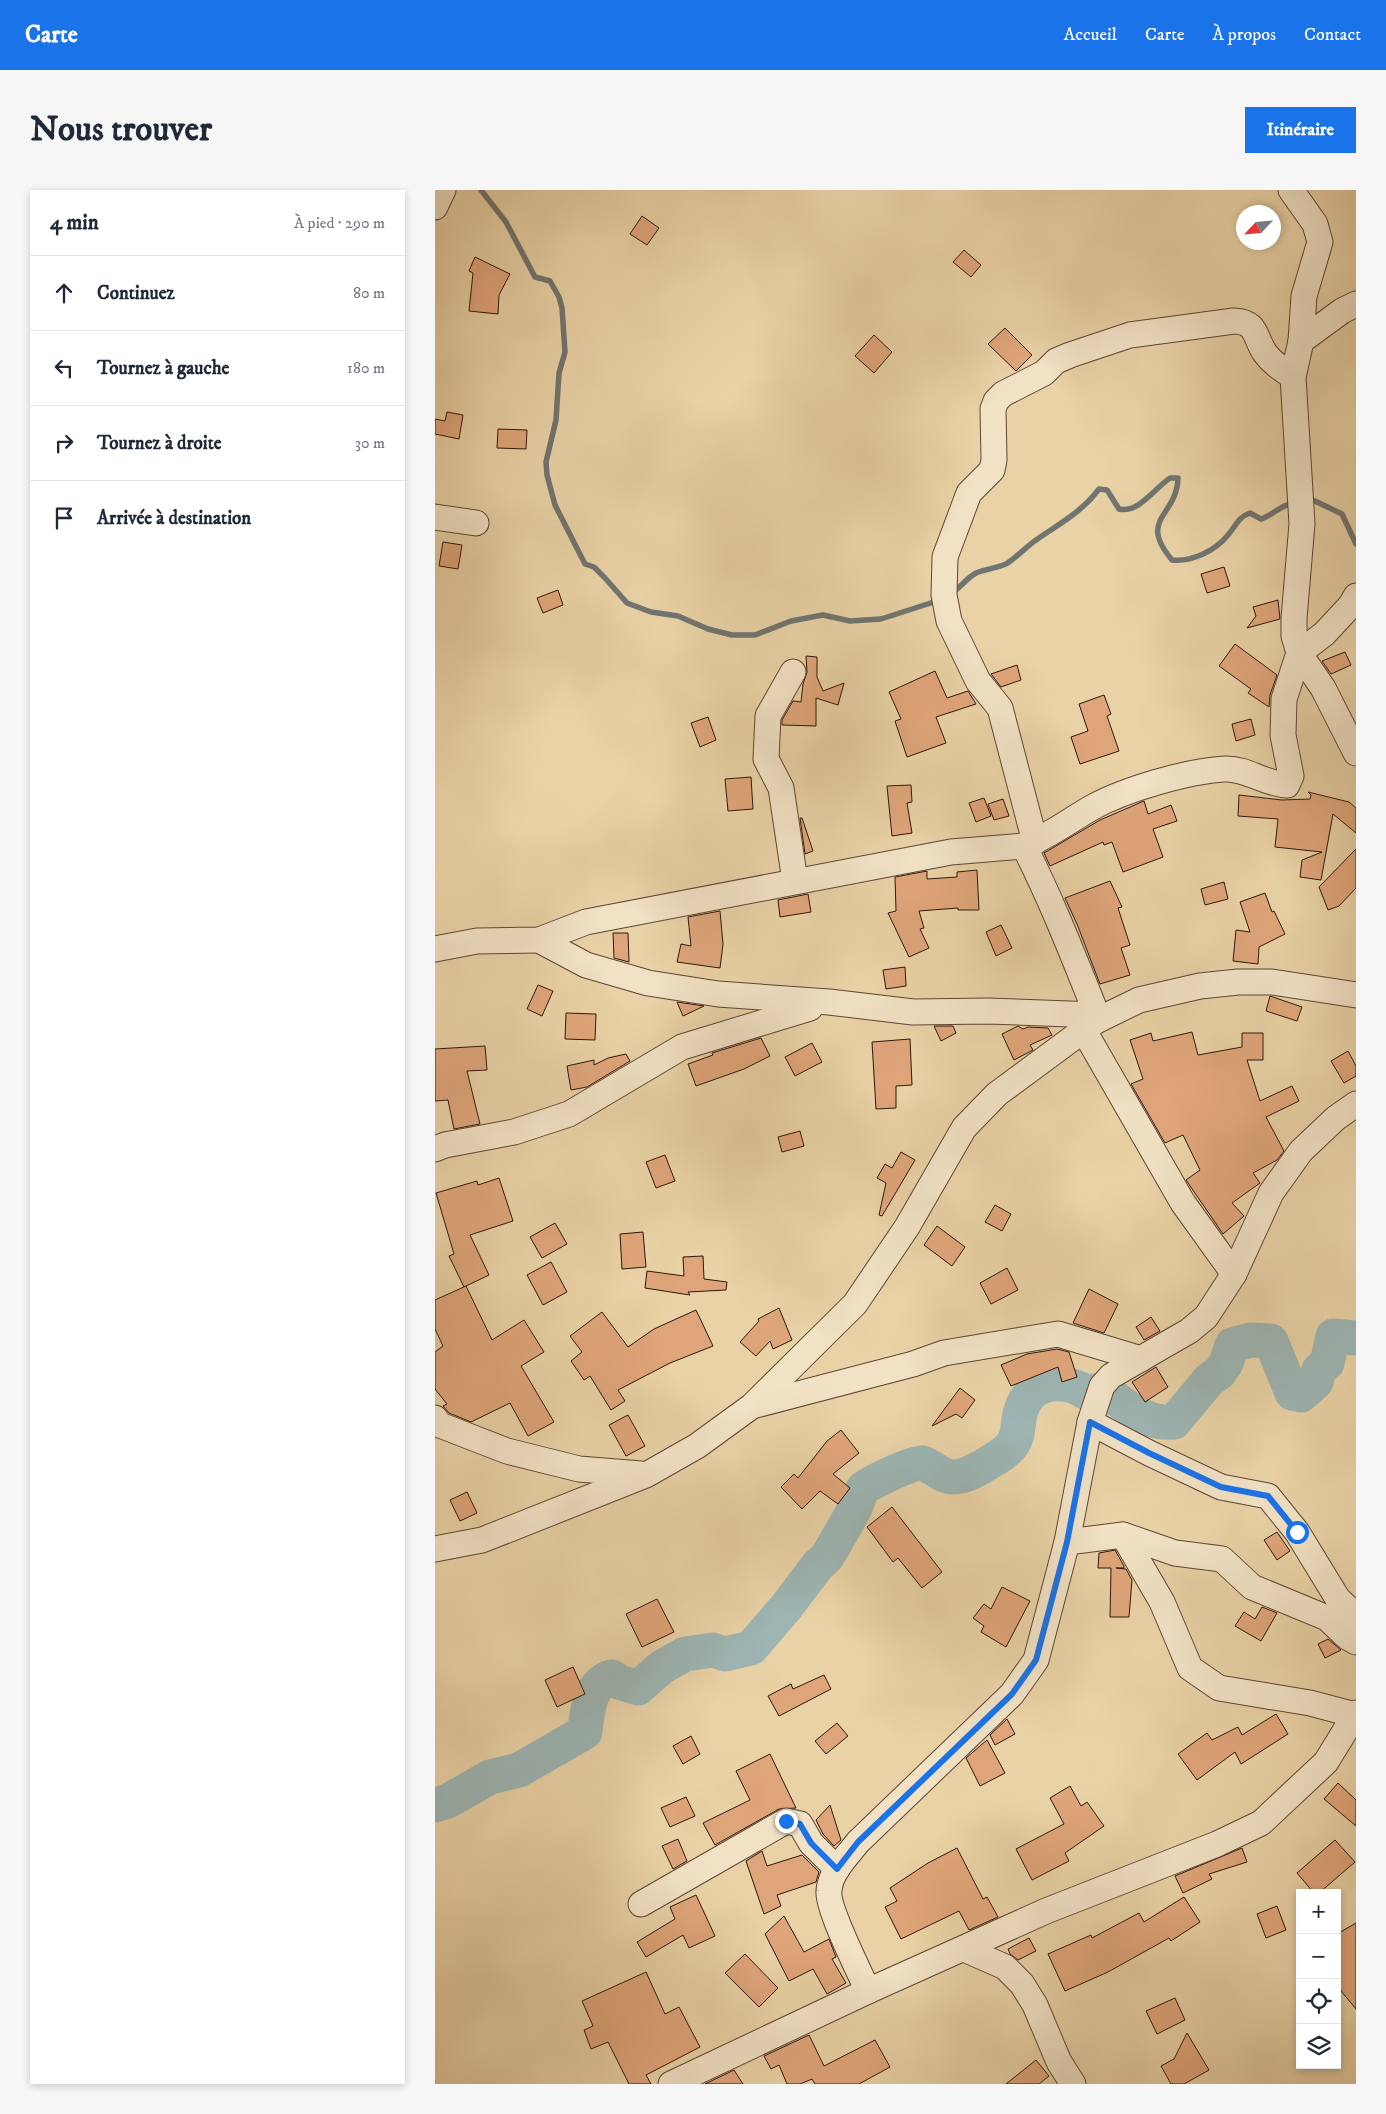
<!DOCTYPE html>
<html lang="fr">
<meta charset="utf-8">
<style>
body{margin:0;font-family:"IM FELL DW Pica",serif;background:#f6f6f7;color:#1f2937}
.controls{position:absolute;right:15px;bottom:15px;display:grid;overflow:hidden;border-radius:0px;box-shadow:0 2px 8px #0003}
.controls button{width:45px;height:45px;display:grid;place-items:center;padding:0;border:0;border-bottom:1px solid #e0e1e3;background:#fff;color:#1f2937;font:25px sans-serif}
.compass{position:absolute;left:801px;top:15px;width:45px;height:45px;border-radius:50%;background:#fff;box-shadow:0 2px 8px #0003;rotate:244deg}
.stop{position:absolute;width:15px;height:15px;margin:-11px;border:4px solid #1a73e8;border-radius:50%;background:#fff}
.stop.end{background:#1a73e8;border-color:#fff;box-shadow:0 1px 5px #0008}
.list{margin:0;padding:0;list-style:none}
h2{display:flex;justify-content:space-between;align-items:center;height:65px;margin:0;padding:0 20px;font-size:21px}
h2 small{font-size:16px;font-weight:400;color:#747a83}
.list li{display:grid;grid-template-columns:32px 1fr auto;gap:15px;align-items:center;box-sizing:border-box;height:75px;padding:0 20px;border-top:1px solid #e0e1e3}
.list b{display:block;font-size:19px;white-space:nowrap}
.list em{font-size:16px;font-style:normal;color:#747a83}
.icon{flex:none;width:28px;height:28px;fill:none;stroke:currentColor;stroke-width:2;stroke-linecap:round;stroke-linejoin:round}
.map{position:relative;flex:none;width:921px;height:1894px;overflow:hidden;border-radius:0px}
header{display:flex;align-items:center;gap:30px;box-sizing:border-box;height:70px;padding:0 25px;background:#1a73e8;color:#fff}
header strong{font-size:24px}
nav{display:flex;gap:28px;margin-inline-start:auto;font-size:18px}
.intro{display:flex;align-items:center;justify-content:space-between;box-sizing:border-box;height:120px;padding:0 30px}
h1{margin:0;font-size:35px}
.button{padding:12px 22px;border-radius:0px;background:#1a73e8;color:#fff;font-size:18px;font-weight:700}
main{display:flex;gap:30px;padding:0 30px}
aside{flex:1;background:#fff;border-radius:0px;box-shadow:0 2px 8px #0003}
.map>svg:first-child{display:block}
</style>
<header>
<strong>Carte</strong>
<nav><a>Accueil</a><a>Carte</a><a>À propos</a><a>Contact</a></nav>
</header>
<div class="intro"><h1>Nous trouver</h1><a class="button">Itinéraire</a></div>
<main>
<aside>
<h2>4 min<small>À pied · 290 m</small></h2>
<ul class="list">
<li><svg class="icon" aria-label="ahead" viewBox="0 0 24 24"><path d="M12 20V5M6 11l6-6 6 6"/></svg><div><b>Continuez</b></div><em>80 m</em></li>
<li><svg class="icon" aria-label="left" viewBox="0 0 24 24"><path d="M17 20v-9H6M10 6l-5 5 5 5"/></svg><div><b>Tournez à gauche</b></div><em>180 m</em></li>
<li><svg class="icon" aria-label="right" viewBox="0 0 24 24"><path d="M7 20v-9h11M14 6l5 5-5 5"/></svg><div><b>Tournez à droite</b></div><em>30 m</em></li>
<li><svg class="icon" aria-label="arrive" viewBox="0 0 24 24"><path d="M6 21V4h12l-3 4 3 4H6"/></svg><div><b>Arrivée à destination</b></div></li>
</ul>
</aside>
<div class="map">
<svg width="921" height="1894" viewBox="0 0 921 1894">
<rect width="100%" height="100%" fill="#e9d2a6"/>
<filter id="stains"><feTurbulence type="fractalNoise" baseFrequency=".004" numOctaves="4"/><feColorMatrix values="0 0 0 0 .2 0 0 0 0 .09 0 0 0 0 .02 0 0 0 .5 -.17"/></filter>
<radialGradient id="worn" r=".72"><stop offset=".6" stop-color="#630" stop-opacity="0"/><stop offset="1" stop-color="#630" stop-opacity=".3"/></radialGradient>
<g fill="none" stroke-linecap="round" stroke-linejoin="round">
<g stroke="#717571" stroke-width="5.5">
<path d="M 46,0 L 71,32 L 100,87 L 115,91 L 124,107 L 127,118 L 130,162 L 124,183 L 121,230 L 111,272 L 112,285 L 120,315 L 150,374 L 159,377 L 170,388 L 192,413 L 216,422 L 243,426 L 273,439 L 297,445 L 320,445 L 356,431 L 388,425 L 415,431 L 446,429 L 505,410"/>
<path d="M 872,312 L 880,311 L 907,324 L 921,354"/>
<path d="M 515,404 C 526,398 530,389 541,383 C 551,379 562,378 571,374 C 581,368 591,357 601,350 C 624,334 647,322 664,299 L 672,300 L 684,319 C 703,324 720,298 735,288 L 743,288 C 742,327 702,328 737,370 C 757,372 780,361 793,345 C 801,336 803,327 815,323 L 826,329 C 839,325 846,314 860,313"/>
</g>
<path stroke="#9db5b3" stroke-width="35" d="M 0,1615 L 13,1611 L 55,1587 L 84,1580 L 150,1542 C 152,1522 154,1493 177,1487 L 184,1492 L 203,1498 L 227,1477 L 250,1464 L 278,1460 L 290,1464 L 316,1458 L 352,1416 L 383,1375 L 392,1367 C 401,1352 410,1336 419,1320 C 422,1314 424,1305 428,1299 C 434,1293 478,1272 487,1273 C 498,1276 506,1287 518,1287 C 533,1287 550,1275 563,1267 C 591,1249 578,1237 588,1215 C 599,1190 630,1189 650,1202 L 669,1200 C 691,1215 709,1235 739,1232 L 774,1190 L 785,1182 L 791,1173 L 797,1155 L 816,1150 L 836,1151 L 857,1203 L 866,1205 L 881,1192 L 884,1180 L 892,1173 L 898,1146 L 921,1148"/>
</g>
<g fill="#dfa57a" stroke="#2f160d">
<path d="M 207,26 L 224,38 L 212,55 L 195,44 Z"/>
<path d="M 529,60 L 546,75 L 536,87 L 518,72 Z"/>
<path d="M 40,67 L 75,84 L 64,105 L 63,124 L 34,121 L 38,83 L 34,81 Z"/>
<path d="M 570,138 L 597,165 L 581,181 L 553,154 Z"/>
<path d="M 439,145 L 457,162 L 439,183 L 420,166 Z"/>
<path d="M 12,222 L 28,225 L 24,249 L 0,244 L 0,229 L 10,231 Z"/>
<path d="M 63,239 L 92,240 L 91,259 L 62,258 Z"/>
<path d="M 8,352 L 27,355 L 23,379 L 4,376 Z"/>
<path d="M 789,377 L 795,396 L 772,403 L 766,384 Z"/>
<path d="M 123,400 L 128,415 L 108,423 L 102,408 Z"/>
<path d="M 843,410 L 845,429 L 812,438 L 821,426 L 818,417 Z"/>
<path d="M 800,454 L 842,485 L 835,505 L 834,517 L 813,503 L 816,499 L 784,476 Z"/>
<path d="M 910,462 L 916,475 L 896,484 L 887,471 Z"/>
<path d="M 371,466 L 382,467 L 382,487 L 388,501 L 409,493 L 403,515 L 381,508 L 381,536 L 347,535 L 347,530 L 358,511 L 366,512 L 368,494 L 372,482 Z"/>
<path d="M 582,475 L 586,490 L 566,497 L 556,484 Z"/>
<path d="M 500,481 L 512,508 L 533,501 L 541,514 L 501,527 L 511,553 L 472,567 L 460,531 L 466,529 L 454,502 Z"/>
<path d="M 669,505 L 676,524 L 672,526 L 684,561 L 645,574 L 636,547 L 653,541 L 644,514 Z"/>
<path d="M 273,527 L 281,550 L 265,557 L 256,533 Z"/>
<path d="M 816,529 L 820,545 L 801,551 L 797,534 Z"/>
<path d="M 316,587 L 318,619 L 293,621 L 290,589 Z"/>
<path d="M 476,595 L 477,612 L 472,613 L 477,643 L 457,646 L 452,596 Z"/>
<path d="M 873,602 L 914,612 L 921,618 L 921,643 L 898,624 L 886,690 L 865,687 L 867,670 L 887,662 L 840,657 L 843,629 L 803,626 L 804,605 L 847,610 L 875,609 L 876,605 Z"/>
<path d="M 549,608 L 556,626 L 541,632 L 534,613 Z"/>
<path d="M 568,609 L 574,626 L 559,630 L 553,614 Z"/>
<path d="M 709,611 L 713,624 L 736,615 L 742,631 L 718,639 L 728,667 L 688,682 L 677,652 L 669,655 L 668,652 L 615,676 L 609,663 L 665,630 Z"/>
<path d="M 365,628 L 367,628 L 378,661 L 370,664 Z"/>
<path d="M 921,659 L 921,698 L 904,716 L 893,720 L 884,697 Z"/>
<path d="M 542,680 L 544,720 L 523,720 L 523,718 L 484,721 L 489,738 L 485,739 L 494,758 L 474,767 L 453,723 L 461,721 L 460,687 L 492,681 L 492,689 L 522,687 L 522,682 Z"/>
<path d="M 675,691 L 687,717 L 683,718 L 695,755 L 686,758 L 695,785 L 665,794 L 642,734 L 630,708 Z"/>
<path d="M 789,692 L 793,709 L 770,715 L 766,699 Z"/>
<path d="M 830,703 L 837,722 L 839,721 L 850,744 L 824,757 L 823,774 L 798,771 L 801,740 L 815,742 L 805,712 Z"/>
<path d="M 373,704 L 376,722 L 345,727 L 343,710 Z"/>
<path d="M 285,721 L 288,754 L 285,778 L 242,772 L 246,754 L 256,756 L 253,727 Z"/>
<path d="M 566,735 L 577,758 L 561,766 L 551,742 Z"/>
<path d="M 178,743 L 193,743 L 194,772 L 179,768 Z"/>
<path d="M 470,777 L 471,796 L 451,799 L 448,780 Z"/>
<path d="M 103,795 L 118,801 L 107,826 L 92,819 Z"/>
<path d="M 835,806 L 867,817 L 862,831 L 831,821 Z"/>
<path d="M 242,812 L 269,816 L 248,826 Z"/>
<path d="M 131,823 L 161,824 L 160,850 L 130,849 Z"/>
<path d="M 499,836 L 518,836 L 521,843 L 506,851 Z"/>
<path d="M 583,836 L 588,839 L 593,837 L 613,838 L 617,845 L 595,855 L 598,860 L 579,870 L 567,844 Z"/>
<path d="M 757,842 L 763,865 L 807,857 L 807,843 L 828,843 L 828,870 L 812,870 L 825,911 L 857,896 L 864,911 L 831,927 L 849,961 L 842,970 L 818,983 L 825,993 L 797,1013 L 809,1026 L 788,1044 L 751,990 L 765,980 L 748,945 L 730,953 L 696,894 L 708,889 L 695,850 L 716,843 L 718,851 Z"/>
<path d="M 326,848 L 335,866 L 309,879 L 261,896 L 253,874 L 278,865 L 277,863 Z"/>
<path d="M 475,849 L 477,895 L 461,896 L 461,918 L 441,919 L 437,852 Z"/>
<path d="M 377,853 L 387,872 L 360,886 L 350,867 Z"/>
<path d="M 50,856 L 52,880 L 32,881 L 45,934 L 19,939 L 13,910 L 0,911 L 0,859 Z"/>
<path d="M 913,861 L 921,876 L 921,886 L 909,893 L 896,871 Z"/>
<path d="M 191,864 L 195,871 L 152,897 L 136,900 L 132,876 L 159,870 L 159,875 L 173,868 Z"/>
<path d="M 365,941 L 369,956 L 347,962 L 343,947 Z"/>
<path d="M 466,962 L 480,970 L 447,1026 L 444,1025 L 451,993 L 442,988 L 450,974 L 457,978 Z"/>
<path d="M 230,965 L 240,991 L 221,998 L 211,972 Z"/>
<path d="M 64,988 L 78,1031 L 35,1045 L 54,1085 L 29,1097 L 14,1066 L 19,1064 L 1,1003 L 42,991 L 43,995 Z"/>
<path d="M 560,1015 L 576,1024 L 567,1041 L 550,1032 Z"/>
<path d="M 120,1033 L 132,1054 L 107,1068 L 95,1047 Z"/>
<path d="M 502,1036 L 530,1057 L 517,1076 L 489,1055 Z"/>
<path d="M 208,1042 L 211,1077 L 187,1079 L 185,1044 Z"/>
<path d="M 268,1066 L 269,1089 L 292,1092 L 291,1100 L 253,1102 L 255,1105 L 210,1098 L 212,1081 L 249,1086 L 248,1067 Z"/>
<path d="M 116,1072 L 132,1102 L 108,1115 L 92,1085 Z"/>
<path d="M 572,1078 L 583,1100 L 556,1114 L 545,1093 Z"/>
<path d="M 31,1096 L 57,1150 L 89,1130 L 109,1162 L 86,1176 L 119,1232 L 93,1246 L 75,1213 L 36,1232 L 14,1223 L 8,1216 L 12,1214 L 0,1199 L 0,1162 L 8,1156 L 0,1139 L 0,1110 Z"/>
<path d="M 654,1099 L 683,1114 L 669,1143 L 638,1133 Z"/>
<path d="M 344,1118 L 357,1150 L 338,1159 L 335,1151 L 321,1166 L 305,1152 L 324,1131 L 323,1129 Z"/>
<path d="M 261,1120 L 278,1156 L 235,1173 L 183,1200 L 190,1211 L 176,1220 L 155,1186 L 149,1190 L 136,1171 L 147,1162 L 135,1146 L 167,1122 L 193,1157 L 219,1139 Z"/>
<path d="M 716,1127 L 725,1141 L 709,1150 L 701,1137 Z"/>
<path d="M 622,1159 L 634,1162 L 642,1187 L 627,1192 L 623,1177 L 576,1196 L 566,1175 L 592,1164 Z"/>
<path d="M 721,1177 L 733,1197 L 710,1212 L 697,1192 Z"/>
<path d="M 525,1198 L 540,1210 L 527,1228 L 521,1224 L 497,1236 Z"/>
<path d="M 193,1225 L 210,1256 L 191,1266 L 174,1235 Z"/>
<path d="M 406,1240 L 424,1263 L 398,1284 L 415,1298 L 403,1314 L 385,1301 L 367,1319 L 346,1297 L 359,1284 L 363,1288 L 392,1251 Z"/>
<path d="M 32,1302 L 42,1323 L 25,1331 L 15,1310 Z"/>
<path d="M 457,1317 L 507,1382 L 487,1398 L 463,1368 L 458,1372 L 432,1337 Z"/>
<path d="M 842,1342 L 855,1361 L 842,1370 L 829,1350 Z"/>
<path d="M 680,1360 L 689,1376 L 689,1378 L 681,1378 L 691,1379 L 697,1390 L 694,1427 L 675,1427 L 676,1378 L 663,1378 L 664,1363 Z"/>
<path d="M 567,1397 L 595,1411 L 571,1457 L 546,1442 L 549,1436 L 538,1428 L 549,1414 L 556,1419 Z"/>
<path d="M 222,1409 L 239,1442 L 207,1457 L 191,1424 Z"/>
<path d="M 827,1417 L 842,1423 L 826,1451 L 800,1436 L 809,1422 L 820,1429 Z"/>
<path d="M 893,1449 L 906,1460 L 890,1468 L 883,1454 Z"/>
<path d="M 138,1477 L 150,1504 L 122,1517 L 110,1490 Z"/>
<path d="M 389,1485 L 396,1499 L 344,1526 L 333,1506 L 356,1494 L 358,1499 Z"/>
<path d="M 841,1524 L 853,1544 L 806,1574 L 800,1562 L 762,1590 L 743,1564 L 772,1543 L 777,1550 L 803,1537 L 807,1545 Z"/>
<path d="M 572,1529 L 580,1544 L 560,1555 L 555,1545 Z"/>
<path d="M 402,1533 L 413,1546 L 391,1564 L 380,1551 Z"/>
<path d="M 256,1546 L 265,1564 L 248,1574 L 238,1556 Z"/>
<path d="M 552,1550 L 570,1583 L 545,1596 L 531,1568 Z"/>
<path d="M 335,1564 L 361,1618 L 344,1619 L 280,1655 L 268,1633 L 315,1610 L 301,1581 Z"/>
<path d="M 903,1593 L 921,1610 L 921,1636 L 889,1609 Z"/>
<path d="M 635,1596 L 646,1616 L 652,1612 L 669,1636 L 630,1663 L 634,1671 L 597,1690 L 581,1659 L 629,1634 L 615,1608 Z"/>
<path d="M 251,1607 L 260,1626 L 235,1637 L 226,1618 Z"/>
<path d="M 395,1615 L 406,1650 L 399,1656 L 388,1644 L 381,1630 Z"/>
<path d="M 243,1649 L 252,1671 L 238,1679 L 227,1656 Z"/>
<path d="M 900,1650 L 920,1672 L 884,1703 L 879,1703 L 862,1683 Z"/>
<path d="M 522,1658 L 548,1709 L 552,1707 L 563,1727 L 534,1740 L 524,1721 L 466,1749 L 450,1717 L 462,1711 L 455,1698 L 493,1673 Z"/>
<path d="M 807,1658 L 812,1672 L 774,1684 L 777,1689 L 748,1703 L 740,1686 Z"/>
<path d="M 327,1661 L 332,1676 L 367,1665 L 384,1682 L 381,1692 L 342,1705 L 346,1716 L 329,1724 L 311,1671 Z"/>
<path d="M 261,1705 L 280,1746 L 254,1758 L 248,1745 L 211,1767 L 202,1752 L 240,1729 L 235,1717 Z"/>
<path d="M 749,1707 L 765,1732 L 736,1751 L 734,1748 L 673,1782 L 630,1801 L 613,1764 L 656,1745 L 657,1748 L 704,1723 L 709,1732 Z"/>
<path d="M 842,1716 L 851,1740 L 831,1748 L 822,1724 Z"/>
<path d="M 349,1726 L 369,1762 L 394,1749 L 401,1767 L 397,1769 L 411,1793 L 392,1804 L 378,1779 L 354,1791 L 330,1744 Z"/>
<path d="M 921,1733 L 921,1819 L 902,1796 L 902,1744 Z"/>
<path d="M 594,1748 L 601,1761 L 583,1770 L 575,1764 L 573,1759 Z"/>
<path d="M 310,1764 L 343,1798 L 324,1817 L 290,1783 Z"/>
<path d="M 211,1782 L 230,1824 L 244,1817 L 265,1857 L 211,1885 L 216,1894 L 194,1894 L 173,1852 L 156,1859 L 149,1840 L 158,1836 L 147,1811 Z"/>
<path d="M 740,1808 L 750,1830 L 722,1844 L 711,1821 Z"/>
<path d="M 752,1843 L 774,1880 L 749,1894 L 736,1894 L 726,1876 L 739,1869 Z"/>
<path d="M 374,1845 L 389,1876 L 440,1850 L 455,1877 L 424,1894 L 380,1894 L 377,1889 L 365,1894 L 352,1894 L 344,1875 L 336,1879 L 329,1866 Z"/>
<path d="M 601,1870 L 614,1886 L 604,1894 L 571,1894 Z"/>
<path d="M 299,1880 L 308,1894 L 270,1894 Z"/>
</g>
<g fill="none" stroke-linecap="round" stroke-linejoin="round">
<g stroke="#5e4533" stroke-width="27">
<g id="minor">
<path d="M 856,0 L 880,34 L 885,52 L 869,106 L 866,151 L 858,187 L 867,334 L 859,428 L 859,446 L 864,463 L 888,498 L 921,563"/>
<path d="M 0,17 L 8,0"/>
<path d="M 866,151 L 907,121 L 921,114"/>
<path d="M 0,327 L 41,333"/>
<path d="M 358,482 L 333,526 L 331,569 L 346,598 L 360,691"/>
<path d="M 600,652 L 565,518 L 543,491 L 514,431 L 509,405 L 510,367 L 534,303 L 557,280 L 559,270 L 558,219 L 561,211 L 568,204 L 609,183 L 621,171 L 635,165 L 695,145 L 799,131 C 823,132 819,147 830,163 C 837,173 848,180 858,187"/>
<path d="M 589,656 C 615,646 635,630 658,617 C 691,599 753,581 790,579 C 812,578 829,594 852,595 L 856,586 L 848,545 L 849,509 L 864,463 L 889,444 L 916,415 L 921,406"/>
<path d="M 104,750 L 151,775 L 213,793 L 283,804 L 394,812 L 478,822 L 553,821 L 662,825"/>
<path d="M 0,759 L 42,751 L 104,750 L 151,732 L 516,662 L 589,656 C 617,711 639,768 662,825 L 661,831"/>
<path d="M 648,839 L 748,1013 L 799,1084"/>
<path d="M 0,959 L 10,955 L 79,942 L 134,924 L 247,857 L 375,818"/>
<path d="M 321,1215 L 478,1174 L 509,1163 L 623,1144 L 706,1169"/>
<path d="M 0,1228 L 5,1235 L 72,1261 L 144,1279 L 206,1284"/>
<path d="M 655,1232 L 714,1263 L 786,1297 L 833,1306 L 862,1342 L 903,1409 L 921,1426"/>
<path d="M 688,1345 L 727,1412 L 755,1478 L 784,1498 L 875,1513 L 920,1525"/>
<path d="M 632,1352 L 688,1345 L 740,1363 L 787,1369 L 817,1397 L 892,1428 L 912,1447 L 921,1452"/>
<path d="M 0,1359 L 47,1350 L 211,1285 L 262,1256 L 317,1216 L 420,1114 L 472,1037 L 529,938 L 562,904 L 661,831 L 704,810 L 765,796 L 803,792 L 837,792 L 921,805"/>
<path d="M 206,1714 L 351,1631 L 365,1634 L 376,1653 L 402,1679"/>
<path d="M 529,1759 L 570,1777 L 587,1794 L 600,1815 L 624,1872 L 638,1894"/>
<path d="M 433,1801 C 424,1781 392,1718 394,1701 C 395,1682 413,1665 423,1652 L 577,1504 L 601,1470 L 632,1352 L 655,1232 L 667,1196 L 676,1186 L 754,1141 L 771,1127 L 799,1084 L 836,1003 L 866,961 L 901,928 L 921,914"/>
<path d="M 236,1894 L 433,1801 L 611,1721 L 782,1654 L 826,1633 L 891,1572 L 921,1523"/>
</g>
</g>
<use href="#minor" stroke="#f1e2c5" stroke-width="25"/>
</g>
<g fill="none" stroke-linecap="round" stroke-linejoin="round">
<path stroke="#1a73e8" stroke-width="6" d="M 351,1631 L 365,1634 L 376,1653 L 402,1679 L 423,1652 L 577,1504 L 601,1470 L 632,1352 L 655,1232 L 714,1263 L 786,1297 L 833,1306 L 862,1342"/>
</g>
<rect width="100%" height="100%" filter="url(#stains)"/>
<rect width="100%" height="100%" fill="url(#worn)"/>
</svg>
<div class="controls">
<button>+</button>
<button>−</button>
<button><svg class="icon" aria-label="locate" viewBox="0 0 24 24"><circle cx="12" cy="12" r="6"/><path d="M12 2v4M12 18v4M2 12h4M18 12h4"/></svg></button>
<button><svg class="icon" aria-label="layers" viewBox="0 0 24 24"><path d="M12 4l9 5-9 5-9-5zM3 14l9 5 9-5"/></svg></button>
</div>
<svg class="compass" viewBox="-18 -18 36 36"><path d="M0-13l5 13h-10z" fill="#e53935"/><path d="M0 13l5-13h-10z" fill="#747a83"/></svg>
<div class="stop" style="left:862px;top:1342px"></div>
<div class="stop end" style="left:351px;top:1631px"></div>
</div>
</main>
